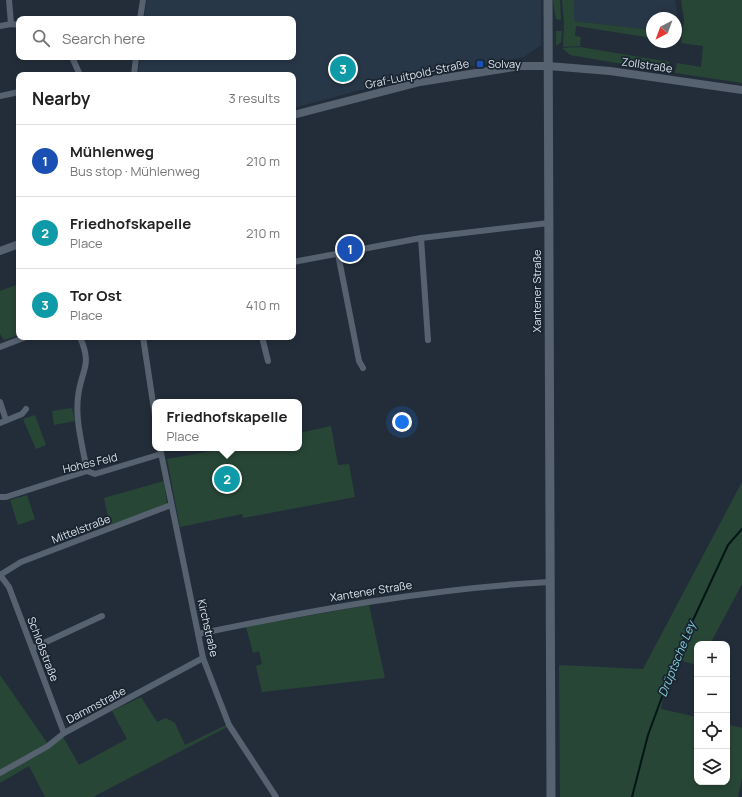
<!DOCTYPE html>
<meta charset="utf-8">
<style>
body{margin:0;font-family:Manrope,sans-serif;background:#f2f2f2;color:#222}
.controls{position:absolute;right:12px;bottom:12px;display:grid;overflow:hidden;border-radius:8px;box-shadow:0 2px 6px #0003}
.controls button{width:36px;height:36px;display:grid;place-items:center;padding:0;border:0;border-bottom:1px solid #e0e0e0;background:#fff;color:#222;font:20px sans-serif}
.compass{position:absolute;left:646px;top:12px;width:36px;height:36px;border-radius:50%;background:#fff;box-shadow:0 2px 6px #0003;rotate:221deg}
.you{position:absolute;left:402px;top:422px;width:14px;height:14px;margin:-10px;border:3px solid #fff;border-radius:50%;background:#1a73e8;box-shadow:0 0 0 6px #1a73e833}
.badge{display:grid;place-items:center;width:26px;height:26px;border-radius:50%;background:#76622a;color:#fff;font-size:13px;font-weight:700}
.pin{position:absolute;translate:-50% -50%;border:2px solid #fff;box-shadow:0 1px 4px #0006}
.popup{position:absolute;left:152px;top:399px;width:150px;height:52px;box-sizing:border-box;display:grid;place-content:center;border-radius:8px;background:#fff;filter:drop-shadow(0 1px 3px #0005);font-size:13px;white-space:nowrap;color:#767676}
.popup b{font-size:15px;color:#222}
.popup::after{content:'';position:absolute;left:50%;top:100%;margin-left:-8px;border:8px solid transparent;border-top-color:#fff}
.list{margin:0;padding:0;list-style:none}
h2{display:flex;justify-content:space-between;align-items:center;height:52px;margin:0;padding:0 16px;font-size:17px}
h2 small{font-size:13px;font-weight:400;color:#767676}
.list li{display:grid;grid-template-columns:26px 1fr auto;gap:12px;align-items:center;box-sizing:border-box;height:72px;padding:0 16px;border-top:1px solid #e0e0e0}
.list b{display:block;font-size:15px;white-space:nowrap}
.list p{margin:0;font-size:13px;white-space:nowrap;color:#767676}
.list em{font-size:13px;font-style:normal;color:#767676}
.icon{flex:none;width:22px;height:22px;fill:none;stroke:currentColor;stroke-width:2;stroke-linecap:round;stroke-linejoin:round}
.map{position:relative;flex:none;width:742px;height:797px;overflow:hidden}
.search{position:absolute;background:#fff;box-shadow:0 2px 6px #0003;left:16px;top:16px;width:280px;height:44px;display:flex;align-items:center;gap:10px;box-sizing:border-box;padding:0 14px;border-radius:8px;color:#767676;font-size:15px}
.panel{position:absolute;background:#fff;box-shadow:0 2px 6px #0003;left:16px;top:72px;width:280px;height:268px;border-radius:8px}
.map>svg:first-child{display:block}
</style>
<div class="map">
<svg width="742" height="797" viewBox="0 0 742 797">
<rect width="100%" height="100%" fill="#232d3a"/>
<g fill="#283748">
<path d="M 147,0 L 541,0 L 541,45 L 524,57 L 413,76 L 293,108 L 293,75 L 138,75 L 140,57 L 293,57 L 293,19 L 144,19 Z"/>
<path d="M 574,0 L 675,0 L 678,20 L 676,33 L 676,18 L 652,18 L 652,30 L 574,21 Z"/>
</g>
<g fill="#284636">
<path d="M 553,0 L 560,0 L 561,20 L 556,19 Z"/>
<path d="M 562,0 L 574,0 L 574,21 L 652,30 L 652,38 L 576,26 L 575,36 L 581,37 L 580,46 L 563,47 L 564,22 Z"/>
<path d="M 681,0 L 742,0 L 742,83 L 675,73 L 677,63 L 701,67 L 703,46 L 681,43 L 684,20 Z"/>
<path d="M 556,31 L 562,31 L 561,42 L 556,46 Z"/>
<path d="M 580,47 L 670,62 L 663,71 L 570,55 L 562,48 Z"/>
<path d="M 19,284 L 19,335 L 4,340 L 0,334 L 0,291 Z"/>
<path d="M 72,408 L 75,421 L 54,425 L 52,411 Z"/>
<path d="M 35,415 L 46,445 L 36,449 L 23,419 Z"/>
<path d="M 331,426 L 338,465 L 349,464 L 355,497 L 243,518 L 242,514 L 180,527 L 167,459 L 229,448 L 299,448 L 299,433 Z"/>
<path d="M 164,481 L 167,504 L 110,526 L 104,498 Z"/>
<path d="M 742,482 L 742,584 L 710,644 L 697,644 L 697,665 L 675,659 L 666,678 L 661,709 L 697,717 L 697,782 L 727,782 L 727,724 L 742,728 L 742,778 L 738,797 L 560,797 L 559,665 L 643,669 Z"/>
<path d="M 27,495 L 35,519 L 18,525 L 10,500 Z"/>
<path d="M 369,605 L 385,678 L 262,692 L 256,666 L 262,664 L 259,651 L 253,653 L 246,627 Z"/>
<path d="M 0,675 L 48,744 L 0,770 Z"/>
<path d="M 141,697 L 157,722 L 166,718 L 175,723 L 185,745 L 226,725 L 227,727 L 93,797 L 45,797 L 29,766 L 0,783 L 0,774 L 63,737 L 79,765 L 127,739 L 112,711 Z"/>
</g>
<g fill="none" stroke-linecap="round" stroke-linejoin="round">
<path stroke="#021618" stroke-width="2" d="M 632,797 L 648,735 L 680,648 L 728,545 L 742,529"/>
<g stroke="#566270" stroke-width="6">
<path d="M 9,0 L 11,24"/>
<path d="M 140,19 L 143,0"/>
<path d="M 0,26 L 11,24 L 19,25"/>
<path d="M 72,57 L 80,75"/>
<path d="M 134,75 L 136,57"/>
<path d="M 0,96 L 19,92"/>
<path d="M 421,238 L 428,340"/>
<path d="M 338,254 L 359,361 L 363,368"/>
<path d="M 293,262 L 421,238 L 549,223"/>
<path d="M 80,337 C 93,367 81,369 78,397 C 75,421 83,448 87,471"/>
<path d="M 143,337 L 155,416"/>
<path d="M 262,337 L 268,361"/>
<path d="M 0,347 L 26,337"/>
<path d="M 0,402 L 6,420"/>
<path d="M 0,423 L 22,414 L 26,409"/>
<path d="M 160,448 L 203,658 L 229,725 L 276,797"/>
<path d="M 0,497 L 6,497 L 87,471 L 95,474 L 161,454"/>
<path d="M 198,634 C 314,610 432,588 550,582"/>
<path d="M 33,648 L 102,616"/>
<path d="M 64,733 L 9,587 L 0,575 L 21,562 L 171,505"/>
<path d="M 0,773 L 48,746 L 64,733 L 203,658"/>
</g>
<g stroke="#566270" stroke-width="8">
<path d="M 293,115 L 420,82 L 520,66 L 548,66 L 610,71 L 742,90"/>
<path d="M 0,251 L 19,244"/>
</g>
<path stroke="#566270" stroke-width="9" d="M 548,0 L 551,797"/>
</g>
<rect fill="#1a4fb4" stroke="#192430" stroke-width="1.5" x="476" y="60" width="8" height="8" rx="2"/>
<g text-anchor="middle" stroke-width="3.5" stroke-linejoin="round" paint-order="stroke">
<g font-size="11" fill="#dae2ea" stroke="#192430" text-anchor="start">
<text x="488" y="68">Solvay</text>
</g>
<g font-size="11" fill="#dae2ea" stroke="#192430">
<text transform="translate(647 65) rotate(8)" y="4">Zollstraße</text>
<text transform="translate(417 74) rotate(-12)" y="4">Graf-Luitpold-Straße</text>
<text transform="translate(537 291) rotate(-90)" y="4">Xantener Straße</text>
<text transform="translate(90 463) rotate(-13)" y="4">Hohes Feld</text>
<text transform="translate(81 529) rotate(-21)" y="4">Mittelstraße</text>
<text transform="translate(371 591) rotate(-9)" y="4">Xantener Straße</text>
<text transform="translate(208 628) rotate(77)" y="4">Kirchstraße</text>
<text transform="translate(43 649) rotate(69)" y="4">Schloßstraße</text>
<text transform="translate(96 705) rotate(-28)" y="4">Dammstraße</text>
</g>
<g font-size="12" font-style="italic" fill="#83d0d8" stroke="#192430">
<text transform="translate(677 659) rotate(-68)" y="4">Drüptsche Ley</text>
</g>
</g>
</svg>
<div class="controls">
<button>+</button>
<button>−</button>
<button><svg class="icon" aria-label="locate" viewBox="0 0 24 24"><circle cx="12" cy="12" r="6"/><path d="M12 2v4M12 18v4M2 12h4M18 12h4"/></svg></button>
<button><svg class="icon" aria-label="layers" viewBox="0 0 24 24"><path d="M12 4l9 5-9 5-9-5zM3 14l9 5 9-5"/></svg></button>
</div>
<svg class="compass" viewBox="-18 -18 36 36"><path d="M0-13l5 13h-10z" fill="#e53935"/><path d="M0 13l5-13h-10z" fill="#767676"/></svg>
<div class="you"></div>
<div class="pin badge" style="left:350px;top:249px;background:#1a4fb4">1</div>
<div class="pin badge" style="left:227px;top:479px;background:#0f9aa8">2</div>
<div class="popup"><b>Friedhofskapelle</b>Place</div>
<div class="pin badge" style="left:343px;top:69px;background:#0f9aa8">3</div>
<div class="search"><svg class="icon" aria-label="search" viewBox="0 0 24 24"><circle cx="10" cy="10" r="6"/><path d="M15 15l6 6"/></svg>Search here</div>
<section class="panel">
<h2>Nearby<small>3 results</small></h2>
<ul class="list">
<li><span class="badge" style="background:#1a4fb4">1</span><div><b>Mühlenweg</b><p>Bus stop · Mühlenweg</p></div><em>210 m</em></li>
<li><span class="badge" style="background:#0f9aa8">2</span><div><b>Friedhofskapelle</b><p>Place</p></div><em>210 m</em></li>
<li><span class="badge" style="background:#0f9aa8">3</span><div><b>Tor Ost</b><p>Place</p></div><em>410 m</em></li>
</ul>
</section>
</div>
